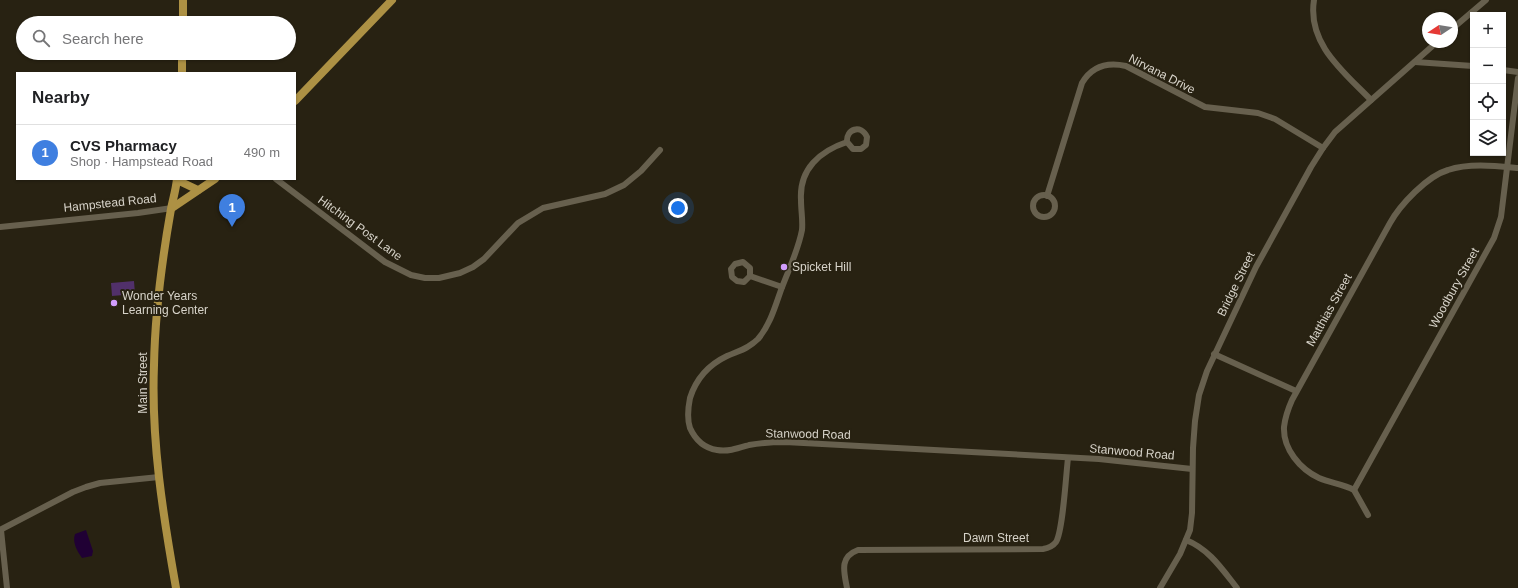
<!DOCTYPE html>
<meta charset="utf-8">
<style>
body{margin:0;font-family:Helvetica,sans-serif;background:#f6f6f6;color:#202124}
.controls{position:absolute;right:12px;top:12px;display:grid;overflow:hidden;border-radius:0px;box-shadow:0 1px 3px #0004}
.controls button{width:36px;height:36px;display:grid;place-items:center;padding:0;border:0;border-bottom:1px solid #e0e0e0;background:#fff;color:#202124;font:20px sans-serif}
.compass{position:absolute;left:1422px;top:12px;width:36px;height:36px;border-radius:50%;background:#fff;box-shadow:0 1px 3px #0004;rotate:258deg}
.you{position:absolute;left:678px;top:208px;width:14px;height:14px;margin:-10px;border:3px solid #fff;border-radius:50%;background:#1a73e8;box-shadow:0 0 0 6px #1a73e833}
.badge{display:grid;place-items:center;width:26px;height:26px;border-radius:50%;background:#705986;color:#fff;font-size:13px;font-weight:700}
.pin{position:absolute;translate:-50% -33px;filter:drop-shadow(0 1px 2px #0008)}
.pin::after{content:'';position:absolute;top:21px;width:14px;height:12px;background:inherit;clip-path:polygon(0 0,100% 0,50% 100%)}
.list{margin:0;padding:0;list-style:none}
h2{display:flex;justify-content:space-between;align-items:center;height:52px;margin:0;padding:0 16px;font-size:17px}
h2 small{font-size:13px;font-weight:400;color:#757577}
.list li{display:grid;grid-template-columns:26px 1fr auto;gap:12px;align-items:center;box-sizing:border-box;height:56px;padding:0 16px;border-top:1px solid #e0e0e0}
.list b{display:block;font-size:15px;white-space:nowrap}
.list p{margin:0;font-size:13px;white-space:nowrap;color:#757577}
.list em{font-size:13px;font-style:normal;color:#757577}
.icon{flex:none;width:22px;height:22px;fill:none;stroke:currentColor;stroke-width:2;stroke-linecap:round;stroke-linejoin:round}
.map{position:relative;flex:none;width:1518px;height:588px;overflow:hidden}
.search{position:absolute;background:#fff;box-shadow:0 1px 3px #0004;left:16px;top:16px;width:280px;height:44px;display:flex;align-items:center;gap:10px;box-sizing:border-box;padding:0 14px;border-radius:22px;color:#757577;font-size:15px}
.panel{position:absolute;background:#fff;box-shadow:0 1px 3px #0004;left:16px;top:72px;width:280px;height:108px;border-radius:0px}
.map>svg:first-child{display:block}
</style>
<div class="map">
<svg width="1518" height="588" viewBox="0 0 1518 588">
<rect width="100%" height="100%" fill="#282212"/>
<path fill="#51306a" d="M 134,281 L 135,294 L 112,296 L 111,283 Z"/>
<path fill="#200034" d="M 86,530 L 93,551 L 92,556 L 82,558 C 77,551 72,542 75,534 Z"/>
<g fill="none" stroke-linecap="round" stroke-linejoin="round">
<g stroke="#67604e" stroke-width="6">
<path d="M 1314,0 C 1307,44 1344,72 1371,100"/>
<path d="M 1452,29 L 1486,0"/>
<path d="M 1415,62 L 1473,66"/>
<path d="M 1503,70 L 1518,72"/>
<path d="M 847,142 L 853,149 L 861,149 L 866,145 L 867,137 C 861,124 846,129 847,142 C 820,151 799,169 801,200 C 801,211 803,220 802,230 C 798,251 788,271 781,290 C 775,307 770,325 758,339 C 748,349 738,351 727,356 C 708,365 696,379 690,398 C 688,408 687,419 690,428 C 695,439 704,448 717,450 C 728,452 739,448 749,445 C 761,443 773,442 785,442 L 1099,459 L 1192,469"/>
<path d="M 276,179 L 385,262 L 411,275 L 425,278 L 439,278 L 460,273 L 473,267 L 484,259 L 518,223 L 543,208 L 605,194 L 624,185 L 641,171 L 660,150"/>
<circle cx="1044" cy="206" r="11"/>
<path d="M 1047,196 L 1082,83 C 1092,66 1108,62 1126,66 L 1205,107 L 1258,113 L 1275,119 L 1323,148"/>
<path d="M 0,227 L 138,213 L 172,208"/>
<path d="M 750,276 L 750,268 L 743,262 L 735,264 L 731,269 L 732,277 L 737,281 L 744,282 L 750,276 L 782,287"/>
<path d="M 1214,354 L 1296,391"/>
<path d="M 1354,490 L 1494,238 L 1501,217 L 1518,78"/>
<path d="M 1368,515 L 1354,490 C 1343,484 1330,483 1319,478 C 1300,469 1283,449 1284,427 C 1285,418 1288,409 1292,400 L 1390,223 C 1400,205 1427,176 1448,170 C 1469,163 1496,166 1518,168"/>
<path d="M 0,530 L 73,492 L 86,487 L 100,483 L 159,477"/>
<path d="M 1,530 L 7,588"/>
<path d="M 1186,540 C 1209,549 1222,569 1237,588"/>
<path d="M 847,588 C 844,572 839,557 858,550 L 1043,549 C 1049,548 1053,546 1056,542 C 1063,531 1066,474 1068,458"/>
<path d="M 1160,588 L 1180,554 L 1190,530 L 1192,513 L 1193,448 L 1195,421 L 1199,395 L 1207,371 L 1256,267 L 1311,167 L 1323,148 L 1335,132 L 1437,42"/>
</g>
<g stroke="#ad9144" stroke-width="8">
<path d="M 183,23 L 183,0"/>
<path d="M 182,73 L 182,53"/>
<path d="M 295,101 L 392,0"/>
<path d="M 177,180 L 198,190"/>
<path d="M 172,208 L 215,179"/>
<path d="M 176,588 C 163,515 151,440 154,365 C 155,313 162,260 171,209 C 173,199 176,189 177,179"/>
</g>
</g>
<g fill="#d29dfd" stroke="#282212" stroke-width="1.5">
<circle cx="784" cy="267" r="4"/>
<circle cx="114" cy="303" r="4"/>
</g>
<g text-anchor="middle" stroke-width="4" stroke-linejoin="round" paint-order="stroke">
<g font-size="12" fill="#d7d3c9" stroke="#282212">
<text transform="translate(1162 74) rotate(27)" y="4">Nirvana Drive</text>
<text transform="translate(110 203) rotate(-6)" y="4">Hampstead Road</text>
<text transform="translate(360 228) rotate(36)" y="4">Hitching Post Lane</text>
<text transform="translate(1236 284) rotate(-64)" y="4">Bridge Street</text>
<text transform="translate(1454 288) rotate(-61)" y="4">Woodbury Street</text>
<text transform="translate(1329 310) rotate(-61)" y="4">Matthias Street</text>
<text transform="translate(143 383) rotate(-90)" y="4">Main Street</text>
<text transform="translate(808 434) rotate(1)" y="4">Stanwood Road</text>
<text transform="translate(1132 452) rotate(5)" y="4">Stanwood Road</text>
<text x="996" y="542">Dawn Street</text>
</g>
<g font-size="12" fill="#d7d3c9" stroke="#282212" text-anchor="start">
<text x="792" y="271">Spicket Hill</text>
<text x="122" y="300">Wonder Years<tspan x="122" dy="14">Learning Center</tspan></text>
</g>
</g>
</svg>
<div class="controls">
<button>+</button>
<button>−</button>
<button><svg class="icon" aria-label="locate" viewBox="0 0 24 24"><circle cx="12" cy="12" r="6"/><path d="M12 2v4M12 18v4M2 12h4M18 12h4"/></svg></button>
<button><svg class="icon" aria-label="layers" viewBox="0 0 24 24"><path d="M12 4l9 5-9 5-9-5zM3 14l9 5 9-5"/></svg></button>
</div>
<svg class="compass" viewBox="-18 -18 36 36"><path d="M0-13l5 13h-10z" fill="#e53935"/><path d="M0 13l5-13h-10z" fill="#757577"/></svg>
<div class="you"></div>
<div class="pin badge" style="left:232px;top:227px;background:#3f7fe0">1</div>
<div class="search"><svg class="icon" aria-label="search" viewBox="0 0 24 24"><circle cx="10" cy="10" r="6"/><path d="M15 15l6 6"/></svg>Search here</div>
<section class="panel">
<h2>Nearby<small></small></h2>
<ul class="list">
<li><span class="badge" style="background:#3f7fe0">1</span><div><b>CVS Pharmacy</b><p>Shop · Hampstead Road</p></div><em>490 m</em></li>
</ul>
</section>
</div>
